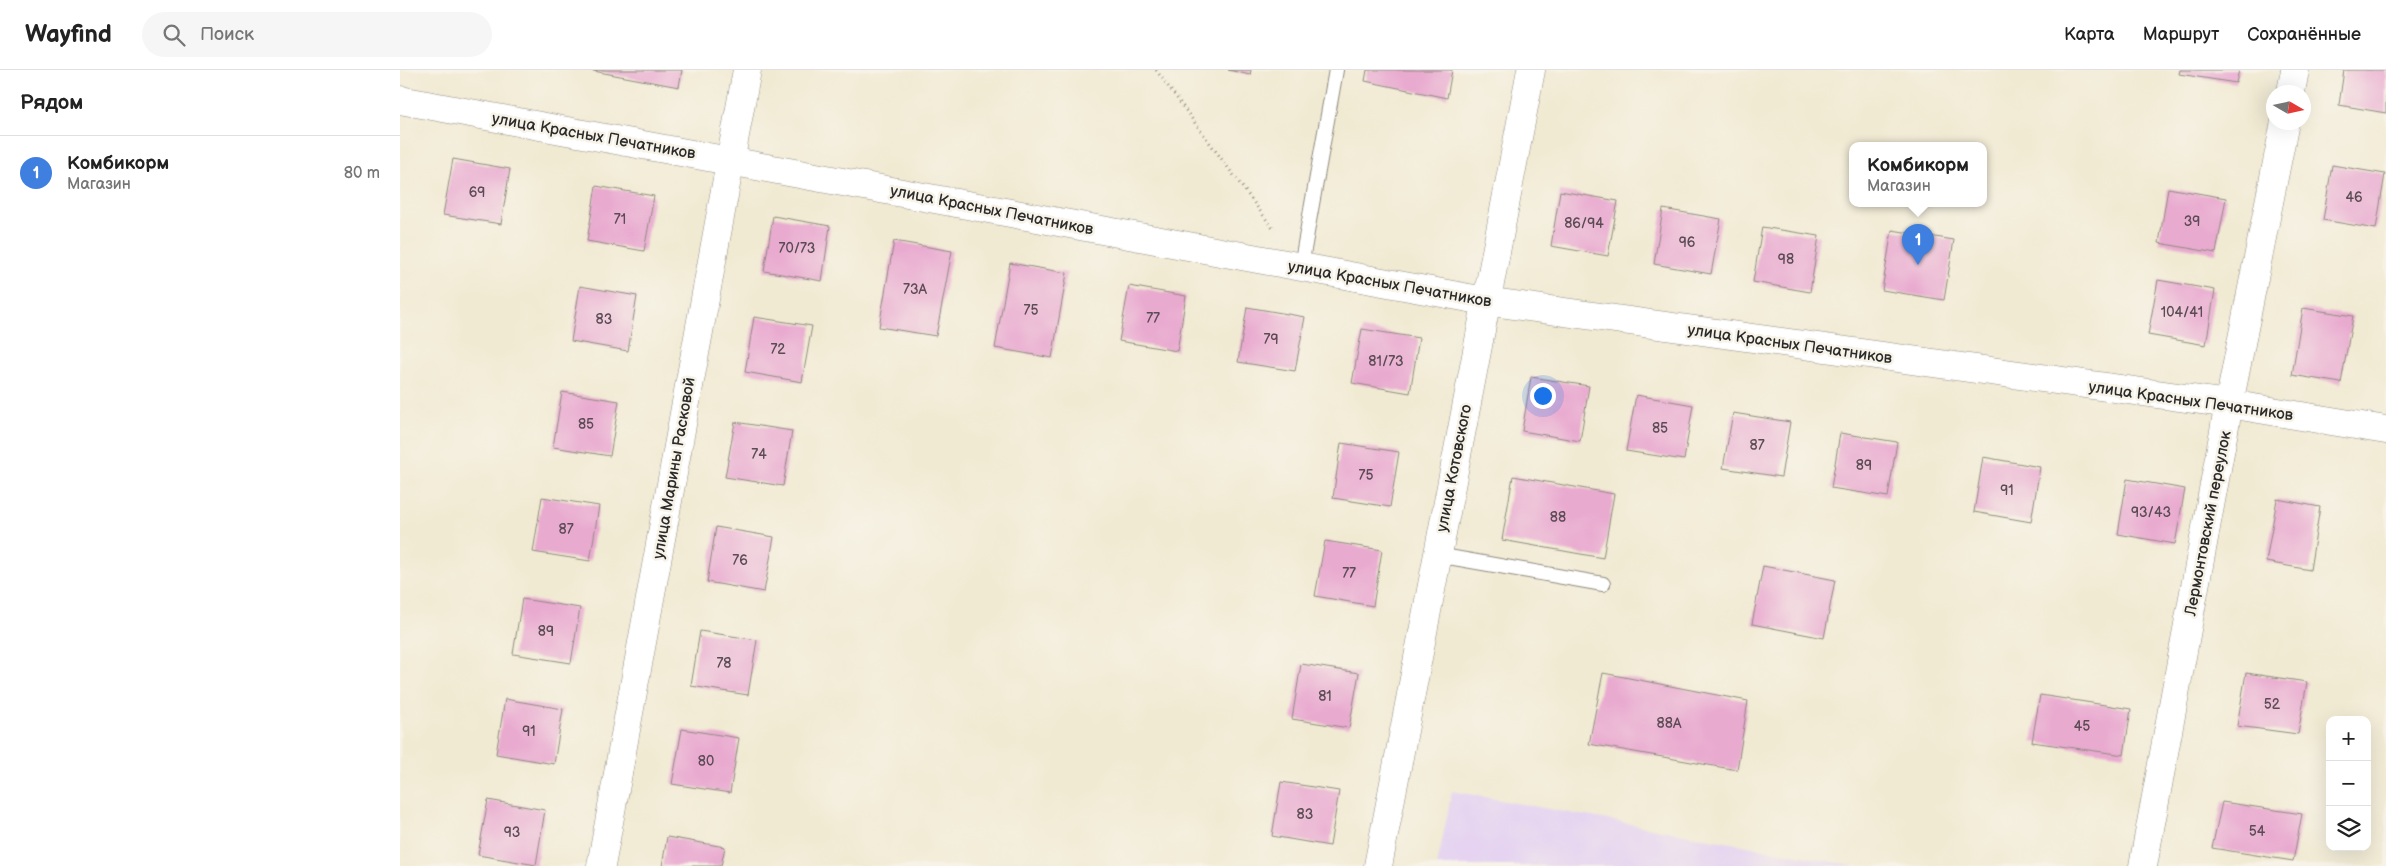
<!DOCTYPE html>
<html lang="ru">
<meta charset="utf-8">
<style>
body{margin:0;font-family:"Balsamiq Sans",sans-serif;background:#f6f6f6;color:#222}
.controls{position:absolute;right:15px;bottom:15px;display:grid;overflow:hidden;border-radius:10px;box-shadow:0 5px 20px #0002}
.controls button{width:45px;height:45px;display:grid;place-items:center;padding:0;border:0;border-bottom:1px solid #e0e0e0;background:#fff;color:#222;font:25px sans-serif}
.compass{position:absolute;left:1866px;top:15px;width:45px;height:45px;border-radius:50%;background:#fff;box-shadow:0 5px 20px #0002;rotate:99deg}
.you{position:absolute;left:1142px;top:325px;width:18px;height:18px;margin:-12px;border:4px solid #fff;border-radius:50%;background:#1a73e8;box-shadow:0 0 0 8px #1a73e833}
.badge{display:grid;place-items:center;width:32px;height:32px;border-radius:50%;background:#7c3aed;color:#fff;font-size:16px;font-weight:700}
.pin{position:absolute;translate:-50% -41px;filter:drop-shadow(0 1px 2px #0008)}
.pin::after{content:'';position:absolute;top:26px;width:18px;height:15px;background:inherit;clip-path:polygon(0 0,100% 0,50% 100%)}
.popup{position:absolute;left:1449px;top:72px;width:138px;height:65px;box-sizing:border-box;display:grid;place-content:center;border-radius:10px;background:#fff;filter:drop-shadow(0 1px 4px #0005);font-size:16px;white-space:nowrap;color:#767676}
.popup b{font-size:19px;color:#222}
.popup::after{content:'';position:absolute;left:50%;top:100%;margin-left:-10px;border:10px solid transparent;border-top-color:#fff}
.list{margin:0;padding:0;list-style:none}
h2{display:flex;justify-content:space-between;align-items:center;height:65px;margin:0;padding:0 20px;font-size:21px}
h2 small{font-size:16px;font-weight:400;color:#767676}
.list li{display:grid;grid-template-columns:32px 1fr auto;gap:15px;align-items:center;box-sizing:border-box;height:75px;padding:0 20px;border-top:1px solid #e0e0e0}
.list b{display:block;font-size:19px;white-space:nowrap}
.list p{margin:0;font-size:16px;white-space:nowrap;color:#767676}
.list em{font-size:16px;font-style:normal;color:#767676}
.icon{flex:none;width:28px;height:28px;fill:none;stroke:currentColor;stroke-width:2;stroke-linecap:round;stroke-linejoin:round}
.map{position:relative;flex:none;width:1986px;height:796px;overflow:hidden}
header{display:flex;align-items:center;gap:30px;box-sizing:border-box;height:70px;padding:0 25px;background:#fff;border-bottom:1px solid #e0e0e0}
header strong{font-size:24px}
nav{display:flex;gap:28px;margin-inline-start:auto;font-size:18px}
.search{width:350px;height:45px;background:#f6f6f6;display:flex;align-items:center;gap:12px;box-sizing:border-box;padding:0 18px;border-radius:28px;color:#767676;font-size:19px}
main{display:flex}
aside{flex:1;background:#fff}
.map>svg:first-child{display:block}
</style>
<header>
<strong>Wayfind</strong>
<div class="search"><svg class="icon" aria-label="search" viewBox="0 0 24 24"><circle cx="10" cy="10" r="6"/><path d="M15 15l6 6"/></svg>Поиск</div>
<nav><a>Карта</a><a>Маршрут</a><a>Сохранённые</a></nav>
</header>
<main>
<aside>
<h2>Рядом<small></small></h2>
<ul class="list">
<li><span class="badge" style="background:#3f7fe0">1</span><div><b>Комбикорм</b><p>Магазин</p></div><em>80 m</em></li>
</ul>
</aside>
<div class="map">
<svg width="1986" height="796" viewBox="0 0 1986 796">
<rect width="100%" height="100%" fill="#f7f3e8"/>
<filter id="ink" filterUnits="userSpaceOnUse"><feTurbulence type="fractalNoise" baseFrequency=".02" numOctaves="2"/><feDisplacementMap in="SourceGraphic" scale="10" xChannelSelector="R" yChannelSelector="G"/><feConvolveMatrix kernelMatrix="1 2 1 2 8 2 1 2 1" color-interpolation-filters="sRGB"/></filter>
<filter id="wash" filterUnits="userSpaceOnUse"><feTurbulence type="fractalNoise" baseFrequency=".0096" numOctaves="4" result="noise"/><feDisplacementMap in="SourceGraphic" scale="20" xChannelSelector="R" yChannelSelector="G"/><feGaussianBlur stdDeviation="1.12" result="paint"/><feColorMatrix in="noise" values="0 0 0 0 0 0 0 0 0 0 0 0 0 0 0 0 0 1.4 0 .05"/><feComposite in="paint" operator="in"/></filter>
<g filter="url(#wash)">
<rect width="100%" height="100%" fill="#f1ead3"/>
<path fill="#e5d3f1" d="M 1052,721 L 1455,796 L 1037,796 Z"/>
<g id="blocks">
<g fill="#e9aad0">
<path d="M 188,0 L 282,0 L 279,17 Z"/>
<path d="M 828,0 L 851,0 L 850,5 Z"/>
<path d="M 967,0 L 1052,0 L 1047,28 L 965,11 Z"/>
<path d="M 1780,0 L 1839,0 L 1836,13 L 1779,4 Z"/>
<path d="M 1944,0 L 1986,0 L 1986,43 L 1939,35 Z"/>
<path d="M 53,89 L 110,99 L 101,154 L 43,145 Z"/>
<path d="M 1932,95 L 1985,104 L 1976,159 L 1923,150 Z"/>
<path d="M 196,116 L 254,126 L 244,181 L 187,171 Z"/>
<path d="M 1768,118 L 1826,128 L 1816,183 L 1759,173 Z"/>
<path d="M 1160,121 L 1218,131 L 1208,186 L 1151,176 Z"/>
<path d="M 1263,139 L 1321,149 L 1311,204 L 1254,194 Z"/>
<path d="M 373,146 L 430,156 L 422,211 L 364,201 Z"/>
<path d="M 1362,157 L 1419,166 L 1410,222 L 1353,212 Z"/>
<path d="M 1492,160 L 1554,170 L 1544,230 L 1482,220 Z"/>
<path d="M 494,171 L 552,181 L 536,266 L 479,257 Z"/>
<path d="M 610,193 L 667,203 L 652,288 L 595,278 Z"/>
<path d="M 1758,210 L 1815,220 L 1806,275 L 1748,265 Z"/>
<path d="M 180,216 L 237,226 L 228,281 L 171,271 Z"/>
<path d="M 729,216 L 786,226 L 777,281 L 719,271 Z"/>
<path d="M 847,237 L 905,247 L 895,301 L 838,292 Z"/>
<path d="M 1903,238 L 1953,246 L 1941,313 L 1892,305 Z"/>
<path d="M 354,247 L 412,256 L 402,312 L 345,302 Z"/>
<path d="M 962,259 L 1019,268 L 1010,323 L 952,313 Z"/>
<path d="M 1131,307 L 1189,316 L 1180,371 L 1122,361 Z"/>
<path d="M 162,322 L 219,331 L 210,386 L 153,377 Z"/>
<path d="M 1236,325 L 1293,335 L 1284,390 L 1226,381 Z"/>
<path d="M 1333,343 L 1390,352 L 1381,407 L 1323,398 Z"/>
<path d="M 335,352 L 392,361 L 383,416 L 325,407 Z"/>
<path d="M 1440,363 L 1497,372 L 1488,427 L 1431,418 Z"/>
<path d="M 941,373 L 999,382 L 990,437 L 933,428 Z"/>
<path d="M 1583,387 L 1640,397 L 1631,452 L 1574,442 Z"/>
<path d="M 1113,406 L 1214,424 L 1203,488 L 1102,470 Z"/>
<path d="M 1727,409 L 1785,419 L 1775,474 L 1718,464 Z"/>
<path d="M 142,427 L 199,436 L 190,491 L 133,482 Z"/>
<path d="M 1877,429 L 1920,437 L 1910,500 L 1866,492 Z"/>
<path d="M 316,457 L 374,467 L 364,522 L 307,512 Z"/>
<path d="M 925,471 L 982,480 L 973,536 L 915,526 Z"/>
<path d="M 1363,496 L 1435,510 L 1424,568 L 1352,554 Z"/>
<path d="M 122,529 L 180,538 L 171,593 L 113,584 Z"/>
<path d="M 300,561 L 357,570 L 348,625 L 291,616 Z"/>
<path d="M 901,594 L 959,603 L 949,658 L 892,649 Z"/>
<path d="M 1203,603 L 1348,631 L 1337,700 L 1189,674 Z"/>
<path d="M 1846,603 L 1907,612 L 1898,664 L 1837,656 Z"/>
<path d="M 1640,625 L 1731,639 L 1724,685 L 1632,672 Z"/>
<path d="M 105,629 L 163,639 L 154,694 L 96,684 Z"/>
<path d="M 282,659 L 339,668 L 330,723 L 272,714 Z"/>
<path d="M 881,712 L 939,721 L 930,776 L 872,766 Z"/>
<path d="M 88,730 L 145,740 L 136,795 L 78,785 Z"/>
<path d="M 1822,732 L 1902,744 L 1893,791 L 1812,778 Z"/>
<path d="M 267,767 L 325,777 L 321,796 L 262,796 Z"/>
</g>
</g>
</g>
<g filter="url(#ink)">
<use href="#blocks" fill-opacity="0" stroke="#8e8a7f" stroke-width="1"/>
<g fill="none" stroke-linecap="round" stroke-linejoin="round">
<g stroke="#8e8a7f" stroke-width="16">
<g id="lane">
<path d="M 901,196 L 936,0"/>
<path d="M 1037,485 L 1203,514"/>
</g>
</g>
<g stroke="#8e8a7f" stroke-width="29">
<g id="street">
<path d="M 1891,22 L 1895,0"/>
<path d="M 0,30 L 1085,231 L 1829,334 L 1986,360"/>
<path d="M 1743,796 L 1829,334 L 1885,52"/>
</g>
</g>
<g stroke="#8e8a7f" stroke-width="29">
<g id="secondary">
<path d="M 201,796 L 347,0"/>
<path d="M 978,796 L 1131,0"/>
</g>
</g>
<path stroke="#8e8a7f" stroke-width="3" stroke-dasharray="1 4" stroke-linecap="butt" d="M 756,0 L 874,160"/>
<use href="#lane" stroke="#fff" stroke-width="14"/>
<use href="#street" stroke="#fff" stroke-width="28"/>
<use href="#secondary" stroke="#fff" stroke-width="28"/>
</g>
</g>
<g text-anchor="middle" stroke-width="5" stroke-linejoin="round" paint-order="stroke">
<g font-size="14" fill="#5a4b54">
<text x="77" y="127">69</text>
<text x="1954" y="132">46</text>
<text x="220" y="154">71</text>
<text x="1792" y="156">39</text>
<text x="1184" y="158">86/94</text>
<text x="1287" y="177">96</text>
<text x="397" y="183">70/73</text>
<text x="1386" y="194">98</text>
<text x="515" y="224">73А</text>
<text x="631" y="245">75</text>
<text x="1782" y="247">104/41</text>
<text x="753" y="253">77</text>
<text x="204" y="254">83</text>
<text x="871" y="274">79</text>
<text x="378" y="284">72</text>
<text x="986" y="296">81/73</text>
<text x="186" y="359">85</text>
<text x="1260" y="363">85</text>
<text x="1357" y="380">87</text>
<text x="359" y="389">74</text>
<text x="1464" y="400">89</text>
<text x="966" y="410">75</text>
<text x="1607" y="425">91</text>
<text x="1751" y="447">93/43</text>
<text x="1158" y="452">88</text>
<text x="166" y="464">87</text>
<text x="340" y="495">76</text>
<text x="949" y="508">77</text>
<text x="146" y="566">89</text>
<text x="324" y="598">78</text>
<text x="925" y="631">81</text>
<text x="1872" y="639">52</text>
<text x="1269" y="658">88А</text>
<text x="1682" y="661">45</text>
<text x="129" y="666">91</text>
<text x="306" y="696">80</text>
<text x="905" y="749">83</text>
<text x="1857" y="766">54</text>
<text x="112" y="767">93</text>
</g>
<g font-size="16" fill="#2b2b2b" stroke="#f7f3e8">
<text transform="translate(194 65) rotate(10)" y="6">улица Красных Печатников</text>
<text transform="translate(592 139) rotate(11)" y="6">улица Красных Печатников</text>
<text transform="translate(990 213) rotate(10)" y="6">улица Красных Печатников</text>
<text transform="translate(1390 273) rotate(8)" y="6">улица Красных Печатников</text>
<text transform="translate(1791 330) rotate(8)" y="6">улица Красных Печатников</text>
<text transform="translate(273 398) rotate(-80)" y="6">улица Марины Расковой</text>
<text transform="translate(1053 398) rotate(-79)" y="6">улица Котовского</text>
<text transform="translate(1807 453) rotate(-79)" y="6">Лермонтовский переулок</text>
</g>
</g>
</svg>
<div class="controls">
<button>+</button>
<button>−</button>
<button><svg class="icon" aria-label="layers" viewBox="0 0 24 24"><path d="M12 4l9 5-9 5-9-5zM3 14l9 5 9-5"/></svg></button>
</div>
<svg class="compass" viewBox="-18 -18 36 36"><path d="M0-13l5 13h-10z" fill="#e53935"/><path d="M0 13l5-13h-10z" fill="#767676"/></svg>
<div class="you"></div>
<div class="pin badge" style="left:1518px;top:195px;background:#3f7fe0">1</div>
<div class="popup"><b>Комбикорм</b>Магазин</div>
</div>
</main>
